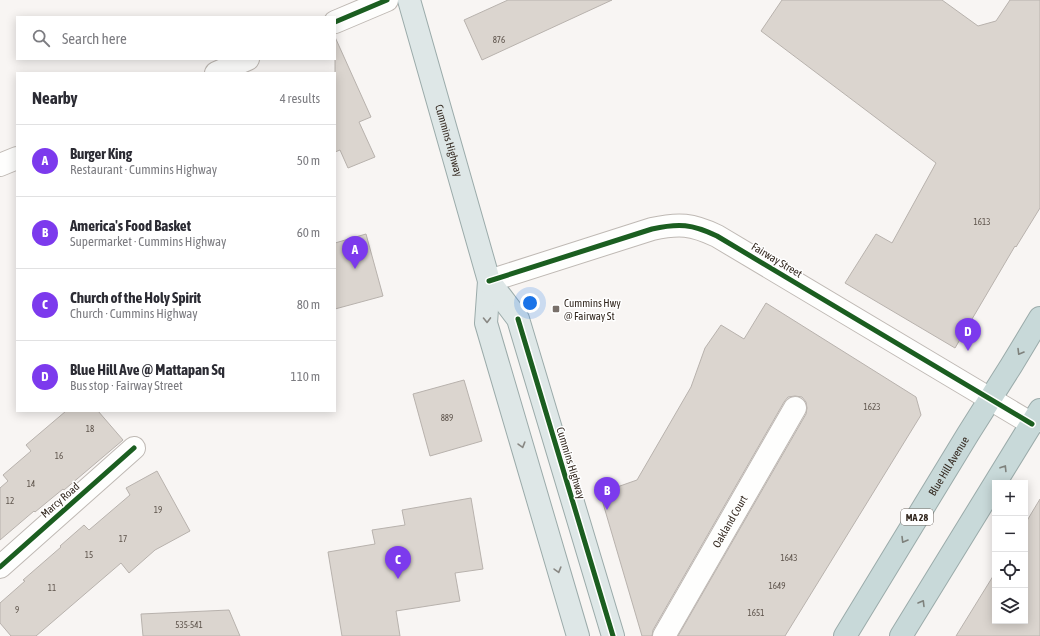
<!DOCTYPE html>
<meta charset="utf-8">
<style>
body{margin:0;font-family:"Asap Condensed",sans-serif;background:#f7f7f7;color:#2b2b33}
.controls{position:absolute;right:12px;bottom:12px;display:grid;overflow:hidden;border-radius:0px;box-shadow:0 2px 10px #0003}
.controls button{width:36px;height:36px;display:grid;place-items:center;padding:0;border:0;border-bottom:1px solid #e1e1e2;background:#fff;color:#2b2b33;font:20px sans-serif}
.you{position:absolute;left:530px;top:303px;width:14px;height:14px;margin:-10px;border:3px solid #fff;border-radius:50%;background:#1a73e8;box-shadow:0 0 0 6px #1a73e833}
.badge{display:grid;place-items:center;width:26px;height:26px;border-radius:50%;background:#7c3aed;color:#fff;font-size:13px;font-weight:700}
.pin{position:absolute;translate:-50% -33px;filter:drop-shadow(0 1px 2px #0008)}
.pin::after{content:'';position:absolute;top:21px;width:14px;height:12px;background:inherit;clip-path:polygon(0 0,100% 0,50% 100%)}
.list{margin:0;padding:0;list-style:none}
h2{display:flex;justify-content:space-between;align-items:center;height:52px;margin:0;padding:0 16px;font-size:17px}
h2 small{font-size:13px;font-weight:400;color:#7c7c81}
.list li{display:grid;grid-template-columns:26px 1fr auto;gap:12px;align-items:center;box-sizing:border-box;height:72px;padding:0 16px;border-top:1px solid #e1e1e2}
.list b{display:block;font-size:15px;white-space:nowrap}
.list p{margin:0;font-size:13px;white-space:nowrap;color:#7c7c81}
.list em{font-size:13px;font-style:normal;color:#7c7c81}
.icon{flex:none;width:22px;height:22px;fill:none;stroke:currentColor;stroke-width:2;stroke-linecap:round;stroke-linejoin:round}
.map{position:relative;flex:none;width:1040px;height:636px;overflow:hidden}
.search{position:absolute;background:#fff;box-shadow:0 2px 10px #0003;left:16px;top:16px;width:320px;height:44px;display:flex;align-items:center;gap:10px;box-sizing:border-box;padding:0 14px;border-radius:0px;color:#7c7c81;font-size:15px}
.panel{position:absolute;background:#fff;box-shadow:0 2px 10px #0003;left:16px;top:72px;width:320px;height:340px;border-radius:0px}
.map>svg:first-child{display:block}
</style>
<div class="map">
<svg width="1040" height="636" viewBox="0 0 1040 636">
<rect width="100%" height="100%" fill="#f8f5f3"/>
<g fill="#dbd5cf" stroke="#b8b2ad">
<path d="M 508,0 L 612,0 L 482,60 L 464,20 Z"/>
<path d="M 782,0 L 942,0 L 978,26 L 996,21 L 1010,0 L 1040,0 L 1040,208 L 1016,247 L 1015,246 L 955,348 L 845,283 L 876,234 L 892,243 L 936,163 L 761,31 Z"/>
<path d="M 335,37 L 371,117 L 359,122 L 375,157 L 348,168 L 340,150 L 335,152 Z"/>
<path d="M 366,234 L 383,296 L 335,309 L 335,243 Z"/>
<path d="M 766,303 L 916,397 L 921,415 L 785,636 L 678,636 L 806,414 L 807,408 L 806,402 L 802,397 L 795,396 L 788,397 L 784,402 L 653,630 L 652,636 L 642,636 L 600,493 L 637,480 L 691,387 L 705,348 L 721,325 L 744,339 Z"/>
<path d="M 464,380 L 482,441 L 430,456 L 413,394 Z"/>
<path d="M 66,411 L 98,411 L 123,440 L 64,490 L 63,489 L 35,512 L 34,511 L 0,540 L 0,488 L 8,481 L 3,475 L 31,451 L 26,445 Z"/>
<path d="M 157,471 L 190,531 L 155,550 L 129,573 L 121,563 L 36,636 L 11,636 L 0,623 L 0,603 L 25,581 L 23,580 L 61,547 L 60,546 L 84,525 L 89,530 L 130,495 L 126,488 Z"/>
<path d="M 471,498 L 483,569 L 455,573 L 460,601 L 396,611 L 400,636 L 342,636 L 328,552 L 375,544 L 372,530 L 405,525 L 402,510 Z"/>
<path d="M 1040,499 L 1040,636 L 956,636 L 995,573 L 995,621 L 1025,621 L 1025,524 Z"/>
<path d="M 229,610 L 240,636 L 143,636 L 141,614 Z"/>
</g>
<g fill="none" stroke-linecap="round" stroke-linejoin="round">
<g stroke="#bfb9b4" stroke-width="24">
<g id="minor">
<path d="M 335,22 L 387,0"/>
<path d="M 216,73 L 248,59"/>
<path d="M 0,165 L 17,158"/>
<path d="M 489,281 L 652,229 C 679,223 692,224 717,236 L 1032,424"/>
<path d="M 0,567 L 134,448"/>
<path id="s1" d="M 664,636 L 795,408"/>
</g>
</g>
<g stroke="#9babaa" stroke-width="24">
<g id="major">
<path id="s2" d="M 409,0 L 489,281 L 486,323 L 578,636"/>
<path d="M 489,281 L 518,319 L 613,636"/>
</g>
</g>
<g stroke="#9babaa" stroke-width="24">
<g id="highway">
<path id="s3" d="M 845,636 L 968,434 L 1011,366 L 1040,318"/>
<path d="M 901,636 L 1040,410"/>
</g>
</g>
<use href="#minor" stroke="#fefefd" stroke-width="22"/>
<use href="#major" stroke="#dee7e7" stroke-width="22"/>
<use href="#highway" stroke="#c8d9d9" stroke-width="22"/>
<g stroke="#fff" stroke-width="8">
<g id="cycleway">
<path d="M 335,22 L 387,0"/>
<path d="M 489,281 L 652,229 C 679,223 692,224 717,236 L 1032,424"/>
<path d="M 518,319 L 613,636"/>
<path d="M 0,567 L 134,448"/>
</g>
</g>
<use href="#cycleway" stroke="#1b5e20" stroke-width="5"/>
</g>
<defs><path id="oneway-chevron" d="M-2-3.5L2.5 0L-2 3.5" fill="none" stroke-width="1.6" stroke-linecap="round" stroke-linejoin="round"/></defs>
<g stroke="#898884">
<use href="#oneway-chevron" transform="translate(487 320) rotate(89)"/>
<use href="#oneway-chevron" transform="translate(522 445) rotate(74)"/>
<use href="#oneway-chevron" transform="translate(558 570) rotate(74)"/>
</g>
<g stroke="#7e817c">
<use href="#oneway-chevron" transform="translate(1020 352) rotate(121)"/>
<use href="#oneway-chevron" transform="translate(1004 468) rotate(-58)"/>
<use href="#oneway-chevron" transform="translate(904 540) rotate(121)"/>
<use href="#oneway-chevron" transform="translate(922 603) rotate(-59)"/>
</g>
<rect fill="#79706a" stroke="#fff" stroke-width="1.5" x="552" y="305" width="8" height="8" rx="2"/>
<g text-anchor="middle" stroke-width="3" stroke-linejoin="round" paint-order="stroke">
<g font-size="9" fill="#5e544c">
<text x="499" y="43">876</text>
<text x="982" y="225">1613</text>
<text x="872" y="410">1623</text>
<text x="447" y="421">889</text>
<text x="90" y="432">18</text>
<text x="59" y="459">16</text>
<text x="31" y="487">14</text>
<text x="10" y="504">12</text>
<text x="158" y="513">19</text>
<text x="123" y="542">17</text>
<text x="89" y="558">15</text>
<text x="789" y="561">1643</text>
<text x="777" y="589">1649</text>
<text x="52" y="591">11</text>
<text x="17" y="613">9</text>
<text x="756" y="616">1651</text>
<text x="189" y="628">535-541</text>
</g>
<rect fill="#fff" stroke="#716963" stroke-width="1" x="901" y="509" width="32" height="16" rx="3"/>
<g font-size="10" font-weight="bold" fill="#342920">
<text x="917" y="521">MA 28</text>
</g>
<g font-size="11" fill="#342920" stroke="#fff">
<text dy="4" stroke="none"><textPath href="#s2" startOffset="146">Cummins Highway</textPath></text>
<text transform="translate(777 260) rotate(31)" y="4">Fairway Street</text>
<text transform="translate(571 463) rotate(73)" y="4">Cummins Highway</text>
<text dy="4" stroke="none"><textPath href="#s3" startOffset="199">Blue Hill Avenue</textPath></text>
<text transform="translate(60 500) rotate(-41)" y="4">Marcy Road</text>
<text dy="4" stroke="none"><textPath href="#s1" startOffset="132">Oakland Court</textPath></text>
</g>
<g font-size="11" fill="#342920" stroke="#fff" text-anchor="start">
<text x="564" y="307">Cummins Hwy<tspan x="564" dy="13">@ Fairway St</tspan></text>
</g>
</g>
</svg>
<div class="controls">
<button>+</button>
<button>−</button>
<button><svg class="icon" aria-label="locate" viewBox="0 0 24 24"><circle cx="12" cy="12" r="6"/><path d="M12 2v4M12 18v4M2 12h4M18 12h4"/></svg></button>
<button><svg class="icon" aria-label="layers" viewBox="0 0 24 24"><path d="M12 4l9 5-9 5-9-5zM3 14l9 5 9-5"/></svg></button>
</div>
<div class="you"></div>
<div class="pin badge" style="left:355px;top:269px">A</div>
<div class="pin badge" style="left:607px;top:510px">B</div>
<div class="pin badge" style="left:398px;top:579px">C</div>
<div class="pin badge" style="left:968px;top:351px">D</div>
<div class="search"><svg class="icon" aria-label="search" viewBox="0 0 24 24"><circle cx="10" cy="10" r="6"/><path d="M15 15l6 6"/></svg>Search here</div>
<section class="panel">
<h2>Nearby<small>4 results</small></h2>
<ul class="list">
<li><span class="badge">A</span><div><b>Burger King</b><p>Restaurant · Cummins Highway</p></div><em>50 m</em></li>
<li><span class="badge">B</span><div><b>America's Food Basket</b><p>Supermarket · Cummins Highway</p></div><em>60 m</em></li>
<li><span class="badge">C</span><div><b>Church of the Holy Spirit</b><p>Church · Cummins Highway</p></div><em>80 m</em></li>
<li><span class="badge">D</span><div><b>Blue Hill Ave @ Mattapan Sq</b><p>Bus stop · Fairway Street</p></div><em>110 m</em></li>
</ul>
</section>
</div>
